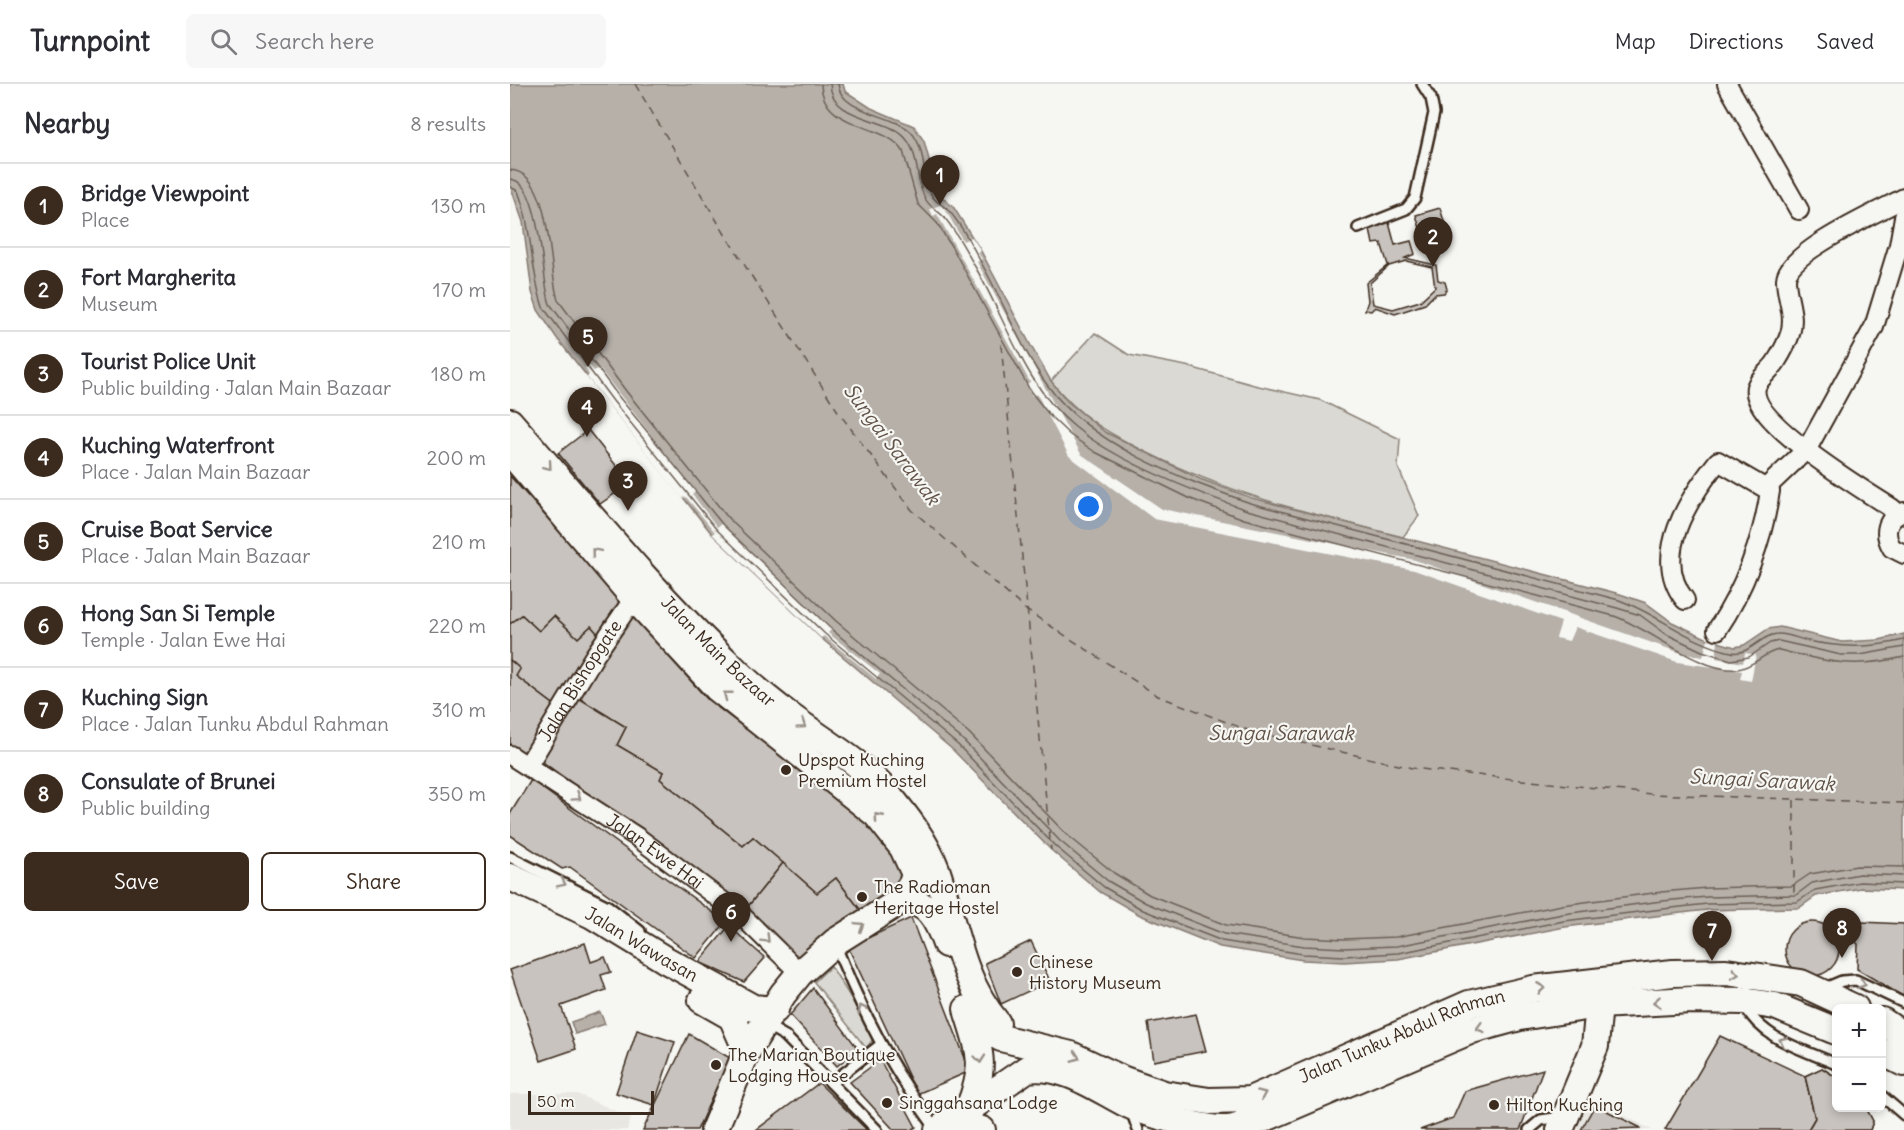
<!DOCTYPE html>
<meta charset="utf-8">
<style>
body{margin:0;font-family:Delius,sans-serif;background:#f7f7f7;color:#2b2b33}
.controls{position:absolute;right:18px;bottom:18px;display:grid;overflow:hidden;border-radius:9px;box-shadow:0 3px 9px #0003}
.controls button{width:54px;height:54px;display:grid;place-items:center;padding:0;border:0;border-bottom:2px solid #e1e1e2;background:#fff;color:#2b2b33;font:30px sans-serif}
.scale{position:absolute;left:18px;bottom:15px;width:126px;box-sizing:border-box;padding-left:6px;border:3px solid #3b2a1e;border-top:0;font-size:16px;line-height:21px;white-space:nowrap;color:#3b2a1e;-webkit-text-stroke:4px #f6f6f2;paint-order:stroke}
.you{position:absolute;left:579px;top:423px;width:21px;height:21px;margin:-15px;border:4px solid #fff;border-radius:50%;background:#1a73e8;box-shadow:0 0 0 9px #1a73e833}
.badge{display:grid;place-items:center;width:39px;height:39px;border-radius:50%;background:#3b2a1e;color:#fff;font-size:20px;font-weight:700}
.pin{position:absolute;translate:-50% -50px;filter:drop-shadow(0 2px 3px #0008)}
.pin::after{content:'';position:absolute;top:32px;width:21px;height:18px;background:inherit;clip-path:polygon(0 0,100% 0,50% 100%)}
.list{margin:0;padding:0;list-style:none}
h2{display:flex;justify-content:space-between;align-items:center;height:78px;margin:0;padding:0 24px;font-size:26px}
h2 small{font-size:20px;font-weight:400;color:#7c7c81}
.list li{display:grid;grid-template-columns:39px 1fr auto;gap:18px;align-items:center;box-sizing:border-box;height:84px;padding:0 24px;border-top:2px solid #e1e1e2}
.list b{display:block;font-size:22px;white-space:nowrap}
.list p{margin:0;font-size:20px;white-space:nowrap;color:#7c7c81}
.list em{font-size:20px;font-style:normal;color:#7c7c81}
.actions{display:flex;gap:12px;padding:18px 24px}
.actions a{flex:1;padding:14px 0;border:2px solid #3b2a1e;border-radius:9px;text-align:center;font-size:21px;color:#3b2a1e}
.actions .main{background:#3b2a1e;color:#fff}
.icon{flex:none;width:33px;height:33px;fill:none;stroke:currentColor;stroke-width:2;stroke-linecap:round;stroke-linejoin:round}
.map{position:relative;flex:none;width:1394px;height:1046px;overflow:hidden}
header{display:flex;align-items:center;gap:36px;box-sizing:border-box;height:84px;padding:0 30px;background:#fff;border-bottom:2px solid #e1e1e2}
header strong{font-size:28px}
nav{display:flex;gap:33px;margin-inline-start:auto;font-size:21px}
.search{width:420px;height:54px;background:#f7f7f7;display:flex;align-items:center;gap:15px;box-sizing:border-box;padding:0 21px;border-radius:9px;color:#7c7c81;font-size:22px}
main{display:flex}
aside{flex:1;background:#fff}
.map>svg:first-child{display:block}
</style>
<header>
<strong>Turnpoint</strong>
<div class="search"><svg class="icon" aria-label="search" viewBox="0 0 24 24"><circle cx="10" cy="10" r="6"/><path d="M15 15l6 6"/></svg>Search here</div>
<nav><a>Map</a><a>Directions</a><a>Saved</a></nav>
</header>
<main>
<aside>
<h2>Nearby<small>8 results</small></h2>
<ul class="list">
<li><span class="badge">1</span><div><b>Bridge Viewpoint</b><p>Place</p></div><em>130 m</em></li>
<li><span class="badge">2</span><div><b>Fort Margherita</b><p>Museum</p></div><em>170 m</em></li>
<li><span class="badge">3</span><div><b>Tourist Police Unit</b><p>Public building · Jalan Main Bazaar</p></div><em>180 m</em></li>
<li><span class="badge">4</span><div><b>Kuching Waterfront</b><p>Place · Jalan Main Bazaar</p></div><em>200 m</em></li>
<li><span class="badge">5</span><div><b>Cruise Boat Service</b><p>Place · Jalan Main Bazaar</p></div><em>210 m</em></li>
<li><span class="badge">6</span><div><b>Hong San Si Temple</b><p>Temple · Jalan Ewe Hai</p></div><em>220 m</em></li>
<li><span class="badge">7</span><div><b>Kuching Sign</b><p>Place · Jalan Tunku Abdul Rahman</p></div><em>310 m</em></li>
<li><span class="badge">8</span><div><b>Consulate of Brunei</b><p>Public building</p></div><em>350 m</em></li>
</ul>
<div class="actions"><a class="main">Save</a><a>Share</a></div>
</aside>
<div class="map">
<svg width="1394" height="1046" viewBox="0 0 1394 1046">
<rect width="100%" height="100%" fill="#f6f6f2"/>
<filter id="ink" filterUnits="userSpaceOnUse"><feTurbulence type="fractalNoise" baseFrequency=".0167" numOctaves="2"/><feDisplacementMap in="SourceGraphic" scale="12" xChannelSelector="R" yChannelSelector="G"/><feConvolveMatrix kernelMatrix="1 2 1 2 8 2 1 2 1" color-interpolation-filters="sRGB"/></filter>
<g filter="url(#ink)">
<g fill="#e8e7e2">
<path d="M 0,1010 L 67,1010 L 121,1034 L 117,1046 L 0,1046 Z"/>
<path d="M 1082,1015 L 1142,1046 L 1061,1046 Z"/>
</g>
<g fill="#dad9d3" stroke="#8a8278" stroke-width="1.5">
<path d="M 585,249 L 619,271 L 676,282 L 744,301 L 810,316 L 890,355 L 888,383 L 909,432 L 893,453 C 804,430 726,413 642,371 C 600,350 571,335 541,297 Z"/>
<path d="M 321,882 L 365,953 L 356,964 L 304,898 Z"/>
</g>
<g fill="#b6b0a9" stroke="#857a71" stroke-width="1.5">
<path d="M 0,0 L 333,0 L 335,7 L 361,24 L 404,42 L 414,57 L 428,109 L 444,124 L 471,167 L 521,262 L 541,297 L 557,317 L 595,348 L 690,395 L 742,414 L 1110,510 L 1136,519 L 1162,538 L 1198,555 L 1225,563 L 1234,561 L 1258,545 L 1270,543 L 1332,558 L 1369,556 L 1394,550 L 1394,806 L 1351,804 L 1306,812 L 1289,824 L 1197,826 L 1154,831 L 1055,843 L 888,875 L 834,878 L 793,876 L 710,863 L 630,831 L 590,808 L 541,766 L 443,666 L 311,554 L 202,450 L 46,253 L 28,226 L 22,208 L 13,138 L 0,101 Z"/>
<path d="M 90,928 L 95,940 L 65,950 L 61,938 Z"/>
</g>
<g fill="#f6f6f2">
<path d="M 432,120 L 453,157 L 462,153 L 471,167 L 468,169 L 472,175 L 467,178 L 571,370 L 652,425 L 905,476 L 1171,569 L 1193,573 L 1198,555 L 1203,556 L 1208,558 L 1206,574 L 1233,579 L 1235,569 L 1246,571 L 1241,597 L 1230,595 L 1232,587 L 1167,578 L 1065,543 L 1059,557 L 1046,554 L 1051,538 L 904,486 L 644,435 L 559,372 L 527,310 L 522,312 L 517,300 L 520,298 L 427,130 L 423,132 L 420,125 Z"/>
<path d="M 80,282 L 84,287 L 89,284 L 145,356 L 186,407 L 182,410 L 207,443 L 211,440 L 322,545 L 318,549 L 370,590 L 366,595 L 314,552 L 311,554 L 202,450 L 205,448 L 176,413 L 172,414 L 77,293 L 79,291 L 75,284 Z"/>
</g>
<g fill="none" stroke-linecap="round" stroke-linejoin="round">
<g stroke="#6c6056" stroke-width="1.5">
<path d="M 311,0 C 313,47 375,38 393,67 L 408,120 L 427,139 L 443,165 L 521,308 L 541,333 L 560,351 L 585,368 L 681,415 L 734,435 L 1104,532 C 1139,544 1191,589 1227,585 C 1244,583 1254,568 1269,566 C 1319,578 1342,585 1394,573"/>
<path d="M 320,0 C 322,39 379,31 397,56 C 410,73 405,99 416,116 C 420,123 428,127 433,132 C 446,146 457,169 467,186 C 497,239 516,304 565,343 C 608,378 685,408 737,426 L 1107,524 L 1130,531 L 1156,550 L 1192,567 L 1221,576 L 1239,573 L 1260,559 L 1269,557 L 1331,571 L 1350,571 L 1394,563"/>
<path d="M 328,0 C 330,29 384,30 401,48 C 417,65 411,93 422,112 C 426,118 434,122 439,127 C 453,142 463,164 473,182 C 495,221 511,266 538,302 C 583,363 671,394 740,419 L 1109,516 C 1148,530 1179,559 1221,568 C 1240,572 1250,551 1267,550 C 1278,549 1288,555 1298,557 C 1332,564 1360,564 1394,556"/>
<path d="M 0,86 C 43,88 38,186 48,216 L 116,307 L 219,435 L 326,537 L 459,649 L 556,750 L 604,789 L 640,811 L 716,841 L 795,853 L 834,855 L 886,853 L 1052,821 L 1151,808 L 1197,804 L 1282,802 L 1300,790 L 1347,782 L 1394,783"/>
<path d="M 0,95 C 32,97 31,196 40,220 L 109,313 L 213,441 L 320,544 L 453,656 L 550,757 L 598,797 L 636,819 L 714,850 L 794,862 L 834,864 L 887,862 L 1053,830 L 1152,817 L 1197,813 L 1286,811 L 1302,799 L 1349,790 L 1394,792"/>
<path d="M 0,103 L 8,107 C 23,147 20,185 33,223 L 103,317 L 207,446 L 315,550 L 448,661 L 545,762 L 594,803 L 633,826 L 712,857 L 793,870 L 834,872 L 888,869 L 1054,837 L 1153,825 L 1197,820 L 1287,818 L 1305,806 L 1350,798 L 1394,800"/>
</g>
<g stroke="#605248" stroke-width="1.5" stroke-dasharray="8 6" stroke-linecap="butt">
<path d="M 125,0 L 216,152 L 329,329 L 402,426 L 516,526 L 648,612 L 740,647 L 902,684 L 1141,710 L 1394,719"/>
<path d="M 491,260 L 541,766"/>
<path d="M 1284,716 L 1284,813"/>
</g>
</g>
<g fill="#c8c3be" stroke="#3b2a1e" stroke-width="1.5" fill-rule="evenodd">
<path d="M 930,124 L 937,147 L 913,154 L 906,131 Z"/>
<path d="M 878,135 L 885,161 L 901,157 L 905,170 L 895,174 L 926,181 L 928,196 L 935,198 L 937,205 L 934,209 L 925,210 L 915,220 L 885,230 L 865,223 L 861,227 L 855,226 L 858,217 L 856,199 L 878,181 L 871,159 L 863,160 L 859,141 ZM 896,177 L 922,183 L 925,203 L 910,217 L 883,225 L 863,220 L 860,199 L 879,182 Z"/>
<path d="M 78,346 L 120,399 L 90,420 L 48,369 Z"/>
<path d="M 0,392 L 112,518 L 88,550 L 81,542 L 68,554 L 44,532 L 29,547 L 12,531 L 0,540 Z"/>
<path d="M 121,530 L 198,616 L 343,726 L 376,759 L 394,795 L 352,828 L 326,794 L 307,809 L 243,753 L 233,762 L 150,695 L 153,688 L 107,661 L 116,643 L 67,613 Z"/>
<path d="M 12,531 L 29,547 L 44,532 L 68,554 L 81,542 L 88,550 L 47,623 L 6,592 L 10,585 L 0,576 L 0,540 Z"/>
<path d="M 0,576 L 10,585 L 6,592 L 47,623 L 15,669 L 0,661 Z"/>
<path d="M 67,613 L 116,643 L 107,661 L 153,688 L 150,695 L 233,762 L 243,753 L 273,779 L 236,825 L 30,676 Z"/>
<path d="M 21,696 L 216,838 L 186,874 L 60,783 L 52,785 L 0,751 L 0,730 Z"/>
<path d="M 273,779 L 307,809 L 326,794 L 352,828 L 289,875 L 236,825 Z"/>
<path d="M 401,834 L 460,987 L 407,1010 L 338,863 Z"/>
<path d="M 1351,838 L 1394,840 L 1394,913 L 1347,885 L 1348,860 L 1343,856 L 1343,850 L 1345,842 Z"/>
<circle cx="1302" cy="865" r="27"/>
<path d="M 219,842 L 255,874 L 234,898 L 189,878 Z"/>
<path d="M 521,857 L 540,897 L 491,920 L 475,879 Z"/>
<path d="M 75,859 L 81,878 L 95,873 L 101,888 L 91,891 L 96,906 L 51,922 L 66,965 L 31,977 L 0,886 Z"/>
<path d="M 303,904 L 348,965 L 327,982 L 280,931 Z"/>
<path d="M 686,930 L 696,967 L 644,977 L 638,939 Z"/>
<path d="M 127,946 L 165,958 L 144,1021 L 106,1009 Z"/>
<path d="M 179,950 L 220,974 L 187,1046 L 133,1046 Z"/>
<path d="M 1210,952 L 1295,992 L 1305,1034 L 1298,1046 L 1155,1046 Z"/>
<path d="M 370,976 L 406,1043 L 401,1046 L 384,1046 L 340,998 Z"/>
<path d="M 1312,984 L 1326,993 L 1326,1024 L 1356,1024 L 1363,1037 L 1360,1046 L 1298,1046 L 1305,1034 L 1295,992 Z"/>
<path d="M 1312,984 L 1326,993 L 1326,1024 L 1356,1024 L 1363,1037 L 1360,1046 L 1298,1046 L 1305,1034 L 1295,992 Z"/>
<path d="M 1033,985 L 1010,1046 L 910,1046 L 943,1034 L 955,1007 Z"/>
<path d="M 309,999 L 357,1046 L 246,1046 Z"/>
<path d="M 1085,1021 L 1131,1044 L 1071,1046 Z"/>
</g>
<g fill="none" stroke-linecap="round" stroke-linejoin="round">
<g stroke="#3b2a1e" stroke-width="14">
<g id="lane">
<path d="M 848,144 L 896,125 L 905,114 L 924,29 L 921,14 L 912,0"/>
<path d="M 0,773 L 98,822 L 130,847"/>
<path d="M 325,859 C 351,927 383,988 427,1046"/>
<path d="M 1313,905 L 1332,897 L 1346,896 L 1394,919"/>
<path d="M 1235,922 C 1253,956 1293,965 1326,980"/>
<path d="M 256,941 L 275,952 L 367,1046"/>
<path d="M 321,999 L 370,961"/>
<path d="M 1372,1012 L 1394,1031"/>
<path d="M 621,1026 L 628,1046"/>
<path d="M 1019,1046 L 1031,1036 L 1051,1033"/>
</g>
</g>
<g stroke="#3b2a1e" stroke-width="22">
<g id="street">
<path d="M 1217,0 L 1289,126"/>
<path d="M 1257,403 L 1297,365 L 1364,243 L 1389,161 L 1394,133"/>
<path d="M 1394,428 C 1376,434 1373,449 1382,464 L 1394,470"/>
<path d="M 1386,431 L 1383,425 C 1357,408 1238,337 1246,303 C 1249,294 1261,286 1266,278 C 1271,270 1277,259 1280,250 C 1286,230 1276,214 1276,195 C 1277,168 1370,127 1394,114"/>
<path d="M 1175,516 C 1140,472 1179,414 1208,377 L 1260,407 C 1253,455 1234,506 1207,546"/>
<path id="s1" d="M 0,671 L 127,753 L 231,831 L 290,889"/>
<path id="s2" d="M 18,681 L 85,571 L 124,514"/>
</g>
</g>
<g stroke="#3b2a1e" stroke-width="30">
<g id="secondary">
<path id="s3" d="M 0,338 C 72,421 142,508 222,583 C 240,601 261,618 281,633 C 313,657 351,678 377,709 C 396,732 415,756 426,785 C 444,837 450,896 487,939"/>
<path d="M 0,368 L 124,514 L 207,604 L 366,730 L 393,764 L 405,790 L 402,800 L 390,817 L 325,858 L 290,889 L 273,910 L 237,967 L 204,1046"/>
<path id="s4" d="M 0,793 L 82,831 L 154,875 L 243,924 L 265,926"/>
<path d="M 390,817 C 417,814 428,837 436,860"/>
<path d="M 192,916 L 222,933 L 237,967"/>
<path id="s5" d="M 457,925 L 468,939 L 491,954 L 561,971 L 614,996 L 654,1010 L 699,1017 L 740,1016 L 959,920 L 1023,905 L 1163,889 L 1216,888 L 1291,899 L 1345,924"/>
<path d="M 458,929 C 471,970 476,983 459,1024"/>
<path d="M 1372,937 L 1394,952"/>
<path d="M 1372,968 L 1394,979"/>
<path d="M 441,1037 L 472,1046"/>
<path d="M 428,1046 L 517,985 C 554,980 584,1003 615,1019 C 636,1030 695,1046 718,1045 C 729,1044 742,1038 753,1035 L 962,946 L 1010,933 L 1089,921 L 1181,916 L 1233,917 L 1265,922 L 1326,947"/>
<path d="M 1050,1046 L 1085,962 L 1089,921"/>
</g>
</g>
<use href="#lane" stroke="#f6f6f2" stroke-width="9"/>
<use href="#street" stroke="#f6f6f2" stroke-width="18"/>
<use href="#secondary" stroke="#f6f6f2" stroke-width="26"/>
</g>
<defs><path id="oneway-chevron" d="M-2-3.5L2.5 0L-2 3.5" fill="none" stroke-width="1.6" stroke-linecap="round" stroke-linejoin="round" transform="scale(1.5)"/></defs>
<g stroke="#989088">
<use href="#oneway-chevron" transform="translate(38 382) rotate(49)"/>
<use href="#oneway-chevron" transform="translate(85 468) rotate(-130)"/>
<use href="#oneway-chevron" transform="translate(217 611) rotate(-142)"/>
<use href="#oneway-chevron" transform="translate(292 641) rotate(35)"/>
<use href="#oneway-chevron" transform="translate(67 713) rotate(34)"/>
<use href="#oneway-chevron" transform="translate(368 733) rotate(-132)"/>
<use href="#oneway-chevron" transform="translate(52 799) rotate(26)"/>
<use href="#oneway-chevron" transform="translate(350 842) rotate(-32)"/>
<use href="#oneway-chevron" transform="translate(256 855) rotate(45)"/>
<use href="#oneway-chevron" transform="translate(1225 890) rotate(8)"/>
<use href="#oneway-chevron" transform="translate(1352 900) rotate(19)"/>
<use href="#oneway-chevron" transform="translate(1031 904) rotate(-7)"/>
<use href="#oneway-chevron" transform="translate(1147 918) rotate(176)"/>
<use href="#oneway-chevron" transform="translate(352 925) rotate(-117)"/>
<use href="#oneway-chevron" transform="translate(970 944) rotate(164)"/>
<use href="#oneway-chevron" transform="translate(1273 957) rotate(-157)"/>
<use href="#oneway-chevron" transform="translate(566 973) rotate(20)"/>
<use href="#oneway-chevron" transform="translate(470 975) rotate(85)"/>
<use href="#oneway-chevron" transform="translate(752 1010) rotate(-24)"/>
</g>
</g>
<g fill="#3b2a1e" stroke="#f6f6f2" stroke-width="2">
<circle cx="276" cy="686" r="6"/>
<circle cx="352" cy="813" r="6"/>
<circle cx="507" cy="888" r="6"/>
<circle cx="206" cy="981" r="6"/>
<circle cx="377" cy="1019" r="6"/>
<circle cx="984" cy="1021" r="6"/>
</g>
<g text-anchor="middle" stroke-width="4.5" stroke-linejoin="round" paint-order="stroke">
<g font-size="18" fill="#3b2a1e" stroke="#f6f6f2">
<text dy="6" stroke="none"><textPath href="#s3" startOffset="310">Jalan Main Bazaar</textPath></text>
<text dy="6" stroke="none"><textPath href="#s2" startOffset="99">Jalan Bishopgate</textPath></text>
<text dy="6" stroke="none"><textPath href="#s1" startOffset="174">Jalan Ewe Hai</textPath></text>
<text dy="6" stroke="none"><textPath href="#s4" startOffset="148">Jalan Wawasan</textPath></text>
<text dy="6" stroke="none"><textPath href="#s5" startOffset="470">Jalan Tunku Abdul Rahman</textPath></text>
</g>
<g font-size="18" fill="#3b2a1e" stroke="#f6f6f2" text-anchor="start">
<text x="288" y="682">Upspot Kuching<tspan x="288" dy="21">Premium Hostel</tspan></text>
<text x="364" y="809">The Radioman<tspan x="364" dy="21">Heritage Hostel</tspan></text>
<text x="519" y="884">Chinese<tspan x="519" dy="21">History Museum</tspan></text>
<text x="218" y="977">The Marian Boutique<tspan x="218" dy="21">Lodging House</tspan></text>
<text x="389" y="1025">Singgahsana Lodge</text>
<text x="996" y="1027">Hilton Kuching</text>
</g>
<g font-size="20" font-style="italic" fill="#605248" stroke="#f6f6f2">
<text transform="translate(382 360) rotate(53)" y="7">Sungai Sarawak</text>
<text x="771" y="656">Sungai Sarawak</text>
<text transform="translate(1252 696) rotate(3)" y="7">Sungai Sarawak</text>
</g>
</g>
</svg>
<div class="controls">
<button>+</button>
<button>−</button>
</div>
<div class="scale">50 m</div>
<div class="you"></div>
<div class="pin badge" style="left:430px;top:121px">1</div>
<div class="pin badge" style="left:923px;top:183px">2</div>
<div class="pin badge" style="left:118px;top:427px">3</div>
<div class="pin badge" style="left:77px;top:353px">4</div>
<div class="pin badge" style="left:78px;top:283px">5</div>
<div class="pin badge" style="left:221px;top:858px">6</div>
<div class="pin badge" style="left:1202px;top:877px">7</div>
<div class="pin badge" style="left:1332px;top:874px">8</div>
</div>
</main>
